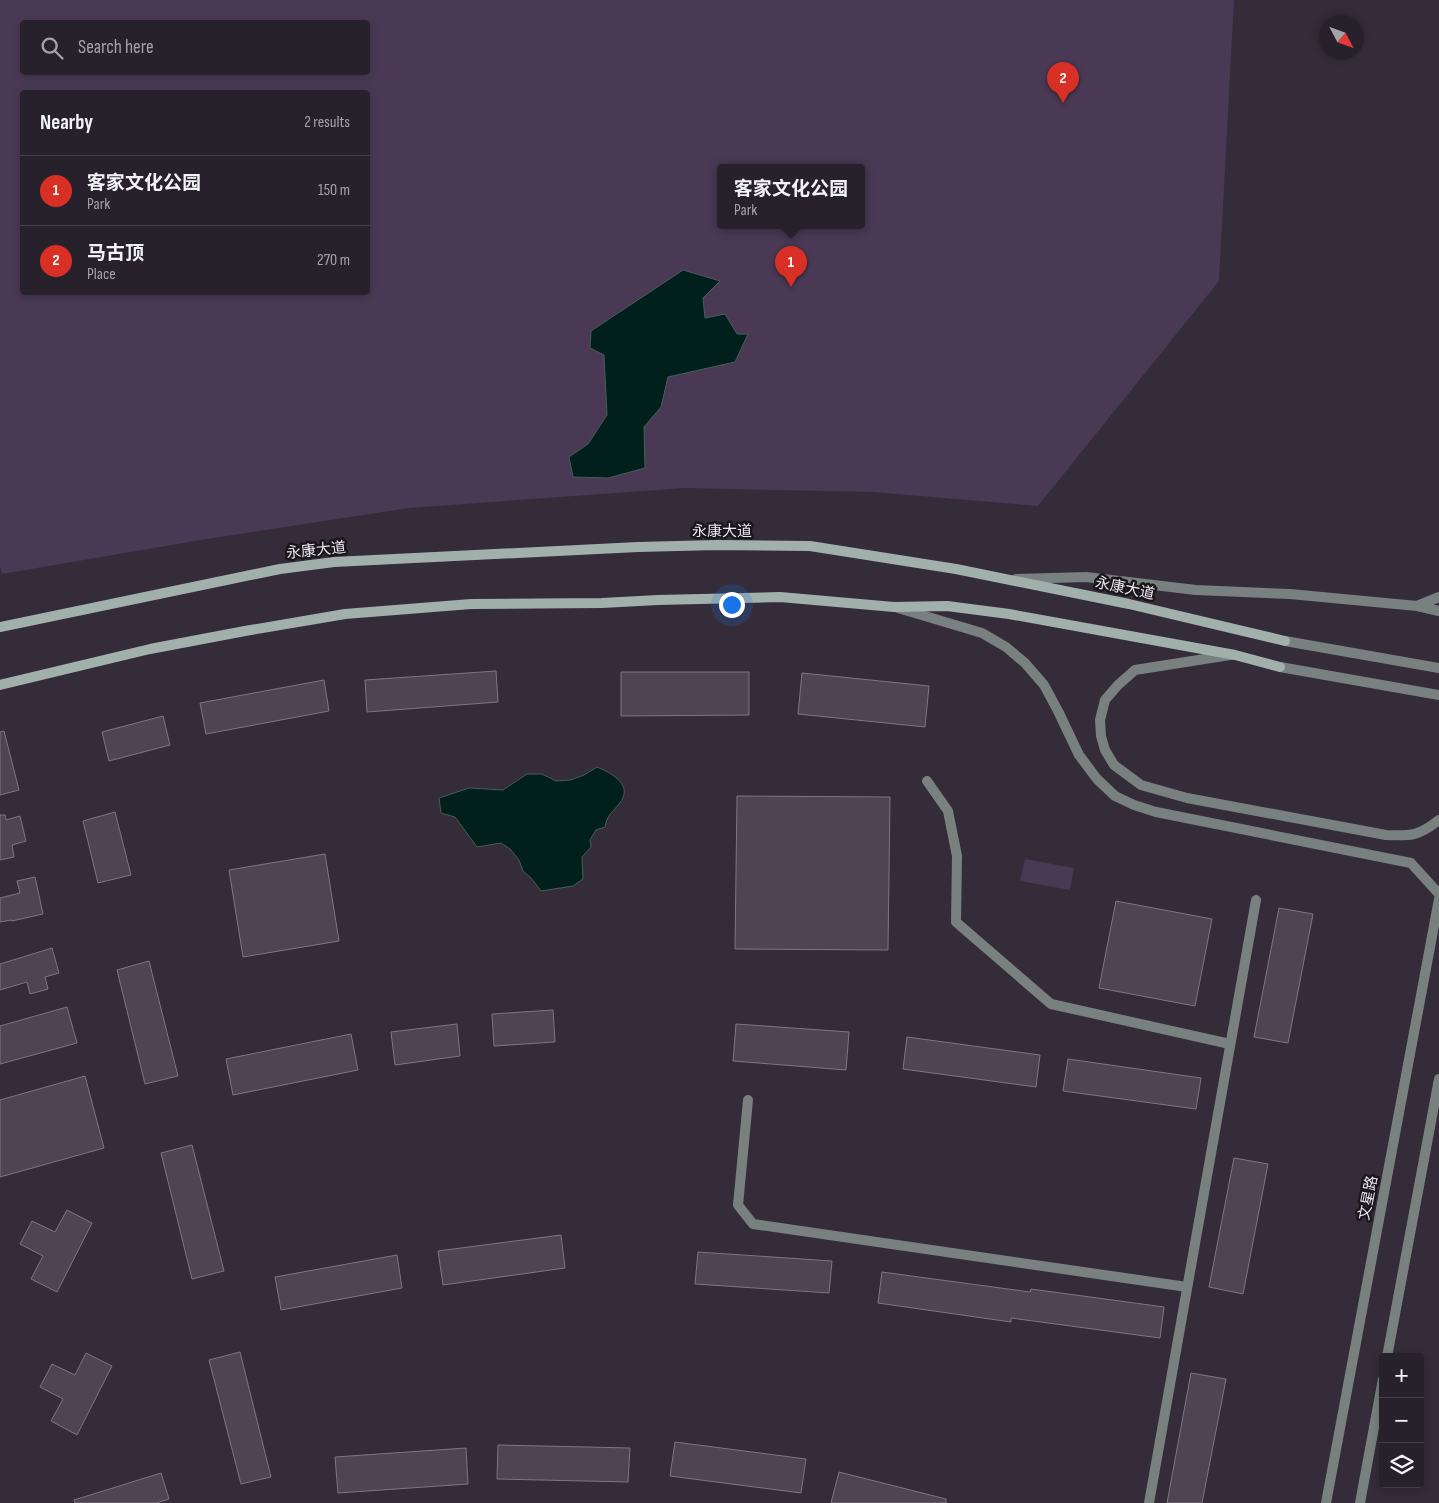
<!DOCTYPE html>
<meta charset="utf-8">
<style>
body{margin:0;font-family:"Sofia Sans Condensed","Noto Sans SC",sans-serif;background:#332e37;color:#f1f3f6}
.controls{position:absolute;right:15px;bottom:15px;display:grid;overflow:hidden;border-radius:5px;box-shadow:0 2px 8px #0003}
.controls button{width:45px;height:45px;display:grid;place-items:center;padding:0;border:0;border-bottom:1px solid #433e47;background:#27212b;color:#f1f3f6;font:25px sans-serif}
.compass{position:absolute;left:1319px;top:15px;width:45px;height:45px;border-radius:50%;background:#27212b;box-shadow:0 2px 8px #0003;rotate:131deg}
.you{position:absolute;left:731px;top:604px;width:18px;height:18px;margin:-12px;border:4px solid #fff;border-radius:50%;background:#1a73e8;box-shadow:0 0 0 8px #1a73e833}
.badge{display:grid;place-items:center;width:32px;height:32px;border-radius:50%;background:#d93025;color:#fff;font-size:16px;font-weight:700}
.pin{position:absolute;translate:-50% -41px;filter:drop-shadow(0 1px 2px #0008)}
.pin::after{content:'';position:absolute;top:26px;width:18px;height:15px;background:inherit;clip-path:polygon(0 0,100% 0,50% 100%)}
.popup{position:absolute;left:717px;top:164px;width:148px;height:65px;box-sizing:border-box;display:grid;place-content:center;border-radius:5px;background:#27212b;filter:drop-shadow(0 1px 4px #0005);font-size:16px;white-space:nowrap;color:#a4a3a9}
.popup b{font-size:19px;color:#f1f3f6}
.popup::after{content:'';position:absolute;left:50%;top:100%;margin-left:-10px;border:10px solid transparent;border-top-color:#27212b}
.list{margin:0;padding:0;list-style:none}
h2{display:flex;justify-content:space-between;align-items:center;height:65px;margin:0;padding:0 20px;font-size:21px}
h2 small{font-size:16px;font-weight:400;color:#a4a3a9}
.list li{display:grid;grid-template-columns:32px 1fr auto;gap:15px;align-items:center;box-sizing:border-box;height:70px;padding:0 20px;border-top:1px solid #433e47}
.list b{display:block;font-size:19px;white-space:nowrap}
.list p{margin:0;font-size:16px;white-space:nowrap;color:#a4a3a9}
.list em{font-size:16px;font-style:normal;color:#a4a3a9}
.icon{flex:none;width:28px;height:28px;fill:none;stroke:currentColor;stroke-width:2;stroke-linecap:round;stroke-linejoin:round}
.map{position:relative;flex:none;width:1439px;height:1503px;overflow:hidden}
.search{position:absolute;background:#27212b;box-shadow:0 2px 8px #0003;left:20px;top:20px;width:350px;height:55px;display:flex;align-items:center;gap:12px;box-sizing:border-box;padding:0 18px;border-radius:5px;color:#a4a3a9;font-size:19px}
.panel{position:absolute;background:#27212b;box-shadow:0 2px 8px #0003;left:20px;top:90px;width:350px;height:205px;border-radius:5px}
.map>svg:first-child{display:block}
</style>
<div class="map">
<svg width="1439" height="1503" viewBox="0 0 1439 1503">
<rect width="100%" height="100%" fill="#342c39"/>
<g fill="#493954" fill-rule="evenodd">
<path d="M 0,0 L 1234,0 L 1219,281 L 1038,506 L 873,492 L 685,488 L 409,508 L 201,540 L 2,574 L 0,566 ZM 22,22 L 368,22 L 368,72 L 22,72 ZM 22,92 L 368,92 L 368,292 L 22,292 ZM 721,168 L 861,168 L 861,226 L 721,226 Z"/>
<path d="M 1025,859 L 1074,868 L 1070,890 L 1020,881 Z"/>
</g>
<g fill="#02201b" stroke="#485c5b">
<path d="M 683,270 L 720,281 L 703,298 L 705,318 L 725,314 L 737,334 L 748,334 L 735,362 L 668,377 L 661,407 L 644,427 L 645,468 L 608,478 L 573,477 L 569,457 L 588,444 L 607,415 L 604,355 L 590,348 L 591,331 Z"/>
<path d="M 597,767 C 611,773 635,785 619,804 C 612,813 607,815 605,827 L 596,830 L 590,840 L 591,847 L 582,857 L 583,879 L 573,886 L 541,891 L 531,878 L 523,871 L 519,860 L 510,849 L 501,843 L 477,847 L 455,817 L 441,813 L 439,798 L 469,788 L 503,790 L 527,774 L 542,774 L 556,781 L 571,780 L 584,775 Z"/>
</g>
<g fill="#4d4552" stroke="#7f7685">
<path d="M 496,671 L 498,702 L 367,712 L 365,680 Z"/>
<path d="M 621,672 L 749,672 L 749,715 L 621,716 Z"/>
<path d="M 802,673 L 929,686 L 925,727 L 798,714 Z"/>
<path d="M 324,680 L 329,711 L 206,734 L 200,703 Z"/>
<path d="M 163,716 L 170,745 L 109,761 L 102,732 Z"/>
<path d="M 4,731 L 19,790 L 0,795 L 0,732 Z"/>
<path d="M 737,796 L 890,797 L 888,950 L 735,949 Z"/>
<path d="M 115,812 L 131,875 L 98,883 L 83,821 Z"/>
<path d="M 0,815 L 5,815 L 6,820 L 20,816 L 26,841 L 12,845 L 14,857 L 0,860 Z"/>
<path d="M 325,854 L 339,941 L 243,957 L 229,870 Z"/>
<path d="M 35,877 L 43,914 L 12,921 L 11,920 L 0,922 L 0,898 L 20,893 L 17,881 Z"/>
<path d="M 1116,901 L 1212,919 L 1195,1006 L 1099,988 Z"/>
<path d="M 1279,908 L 1313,914 L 1288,1043 L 1254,1037 Z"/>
<path d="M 52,948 L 59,973 L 45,977 L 48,989 L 30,994 L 27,982 L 0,990 L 0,964 Z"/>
<path d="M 149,961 L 178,1076 L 145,1084 L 117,970 Z"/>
<path d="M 67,1007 L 77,1043 L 0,1064 L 0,1026 Z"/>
<path d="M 553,1010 L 555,1042 L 494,1046 L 492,1014 Z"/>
<path d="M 457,1024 L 460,1056 L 395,1065 L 391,1032 Z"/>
<path d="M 736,1024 L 849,1032 L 846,1070 L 733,1061 Z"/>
<path d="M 351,1034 L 358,1070 L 233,1095 L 226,1059 Z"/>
<path d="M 907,1037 L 1040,1055 L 1036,1087 L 903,1069 Z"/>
<path d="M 1068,1059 L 1201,1078 L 1196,1109 L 1063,1091 Z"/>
<path d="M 85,1076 L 104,1148 L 0,1177 L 0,1100 Z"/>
<path d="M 192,1145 L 224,1271 L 192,1279 L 161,1153 Z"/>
<path d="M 1234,1158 L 1268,1164 L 1243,1294 L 1209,1287 Z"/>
<path d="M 67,1210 L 92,1223 L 57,1292 L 31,1279 L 43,1256 L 20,1244 L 32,1221 L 55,1232 Z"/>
<path d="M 561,1235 L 565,1268 L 443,1285 L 438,1251 Z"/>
<path d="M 698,1252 L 832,1261 L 829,1293 L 695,1284 Z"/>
<path d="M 397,1255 L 402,1288 L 281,1310 L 275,1277 Z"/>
<path d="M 882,1272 L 1030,1292 L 1031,1289 L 1164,1307 L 1160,1338 L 1011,1318 L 1011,1322 L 878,1303 Z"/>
<path d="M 240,1352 L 271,1477 L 241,1484 L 209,1360 Z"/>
<path d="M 86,1353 L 112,1366 L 77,1435 L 51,1421 L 63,1399 L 40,1387 L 52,1364 L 75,1375 Z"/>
<path d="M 1191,1373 L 1226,1379 L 1202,1503 L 1167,1503 Z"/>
<path d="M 675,1442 L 806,1459 L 801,1493 L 670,1476 Z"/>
<path d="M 498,1445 L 630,1448 L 628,1482 L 497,1479 Z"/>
<path d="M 466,1448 L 468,1484 L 338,1493 L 335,1457 Z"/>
<path d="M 839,1472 L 946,1499 L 946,1503 L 831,1503 Z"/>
<path d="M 161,1473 L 169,1499 L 156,1503 L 75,1503 L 74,1500 Z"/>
</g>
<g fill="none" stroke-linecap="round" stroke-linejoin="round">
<g stroke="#78817f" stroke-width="10">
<path d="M 927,781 L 948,811 L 957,856 L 956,922 L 1051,1004 L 1230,1044"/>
<path d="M 748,1100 L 738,1205 L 753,1224 L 1187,1287"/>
<path d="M 1149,1503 L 1256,900"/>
</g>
<g stroke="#78817f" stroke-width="10">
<path d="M 1016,579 L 1086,577 L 1196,590 L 1290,594 L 1417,606 L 1439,597"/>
<path d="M 1417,606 L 1439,611"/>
<path d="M 898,608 L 982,633 L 1006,647 L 1025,663 L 1044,685 L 1058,711 L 1079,755 L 1097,779 L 1115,796 L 1134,805 L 1156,812 L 1411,863 L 1439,894"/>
<path d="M 1285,641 L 1439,668"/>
<path d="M 1230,655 L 1135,670 L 1118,685 L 1105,700 L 1100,720 L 1101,736 L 1105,750 L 1114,765 L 1141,785 L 1187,798 L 1386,835 C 1412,836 1419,836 1439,820"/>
<path d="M 1280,667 L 1439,695"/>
<path d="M 1387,1357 L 1439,1079"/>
<path d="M 1326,1503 L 1439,899"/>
<path d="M 1360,1503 L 1383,1379"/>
</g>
<g stroke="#a2b0ac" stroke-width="10">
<path d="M 0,627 L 280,569 L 334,562 L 638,547 L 717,545 L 810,546 L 956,569 L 1129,604 L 1285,641"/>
<path d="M 0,685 L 150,649 L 245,631 L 345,614 L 471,604 L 602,603 L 658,600 L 780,597 L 894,607 L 947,606 L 1009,614 L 1235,655 L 1280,667"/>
</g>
</g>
<g text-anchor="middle" stroke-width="5" stroke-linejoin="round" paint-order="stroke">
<g font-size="15" fill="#ece7ef" stroke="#19161c">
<text x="722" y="536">永康大道</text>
<text transform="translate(316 550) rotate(-6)" y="5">永康大道</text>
<text transform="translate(1125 588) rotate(12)" y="5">永康大道</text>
<text transform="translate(1368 1198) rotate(-79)" y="5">文星路</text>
</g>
</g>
</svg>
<div class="controls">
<button>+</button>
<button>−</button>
<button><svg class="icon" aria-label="layers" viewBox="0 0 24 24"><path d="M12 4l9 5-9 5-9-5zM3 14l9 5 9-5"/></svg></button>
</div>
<svg class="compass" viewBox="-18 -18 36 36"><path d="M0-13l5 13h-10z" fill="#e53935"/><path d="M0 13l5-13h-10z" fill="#a4a3a9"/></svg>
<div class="you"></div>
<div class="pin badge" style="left:791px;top:287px">1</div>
<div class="popup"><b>客家文化公园</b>Park</div>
<div class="pin badge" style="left:1063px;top:103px">2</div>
<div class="search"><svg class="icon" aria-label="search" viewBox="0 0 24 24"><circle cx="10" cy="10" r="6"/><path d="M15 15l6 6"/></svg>Search here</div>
<section class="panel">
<h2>Nearby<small>2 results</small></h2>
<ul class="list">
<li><span class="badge">1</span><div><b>客家文化公园</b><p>Park</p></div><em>150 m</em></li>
<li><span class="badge">2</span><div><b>马古顶</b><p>Place</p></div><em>270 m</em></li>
</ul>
</section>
</div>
